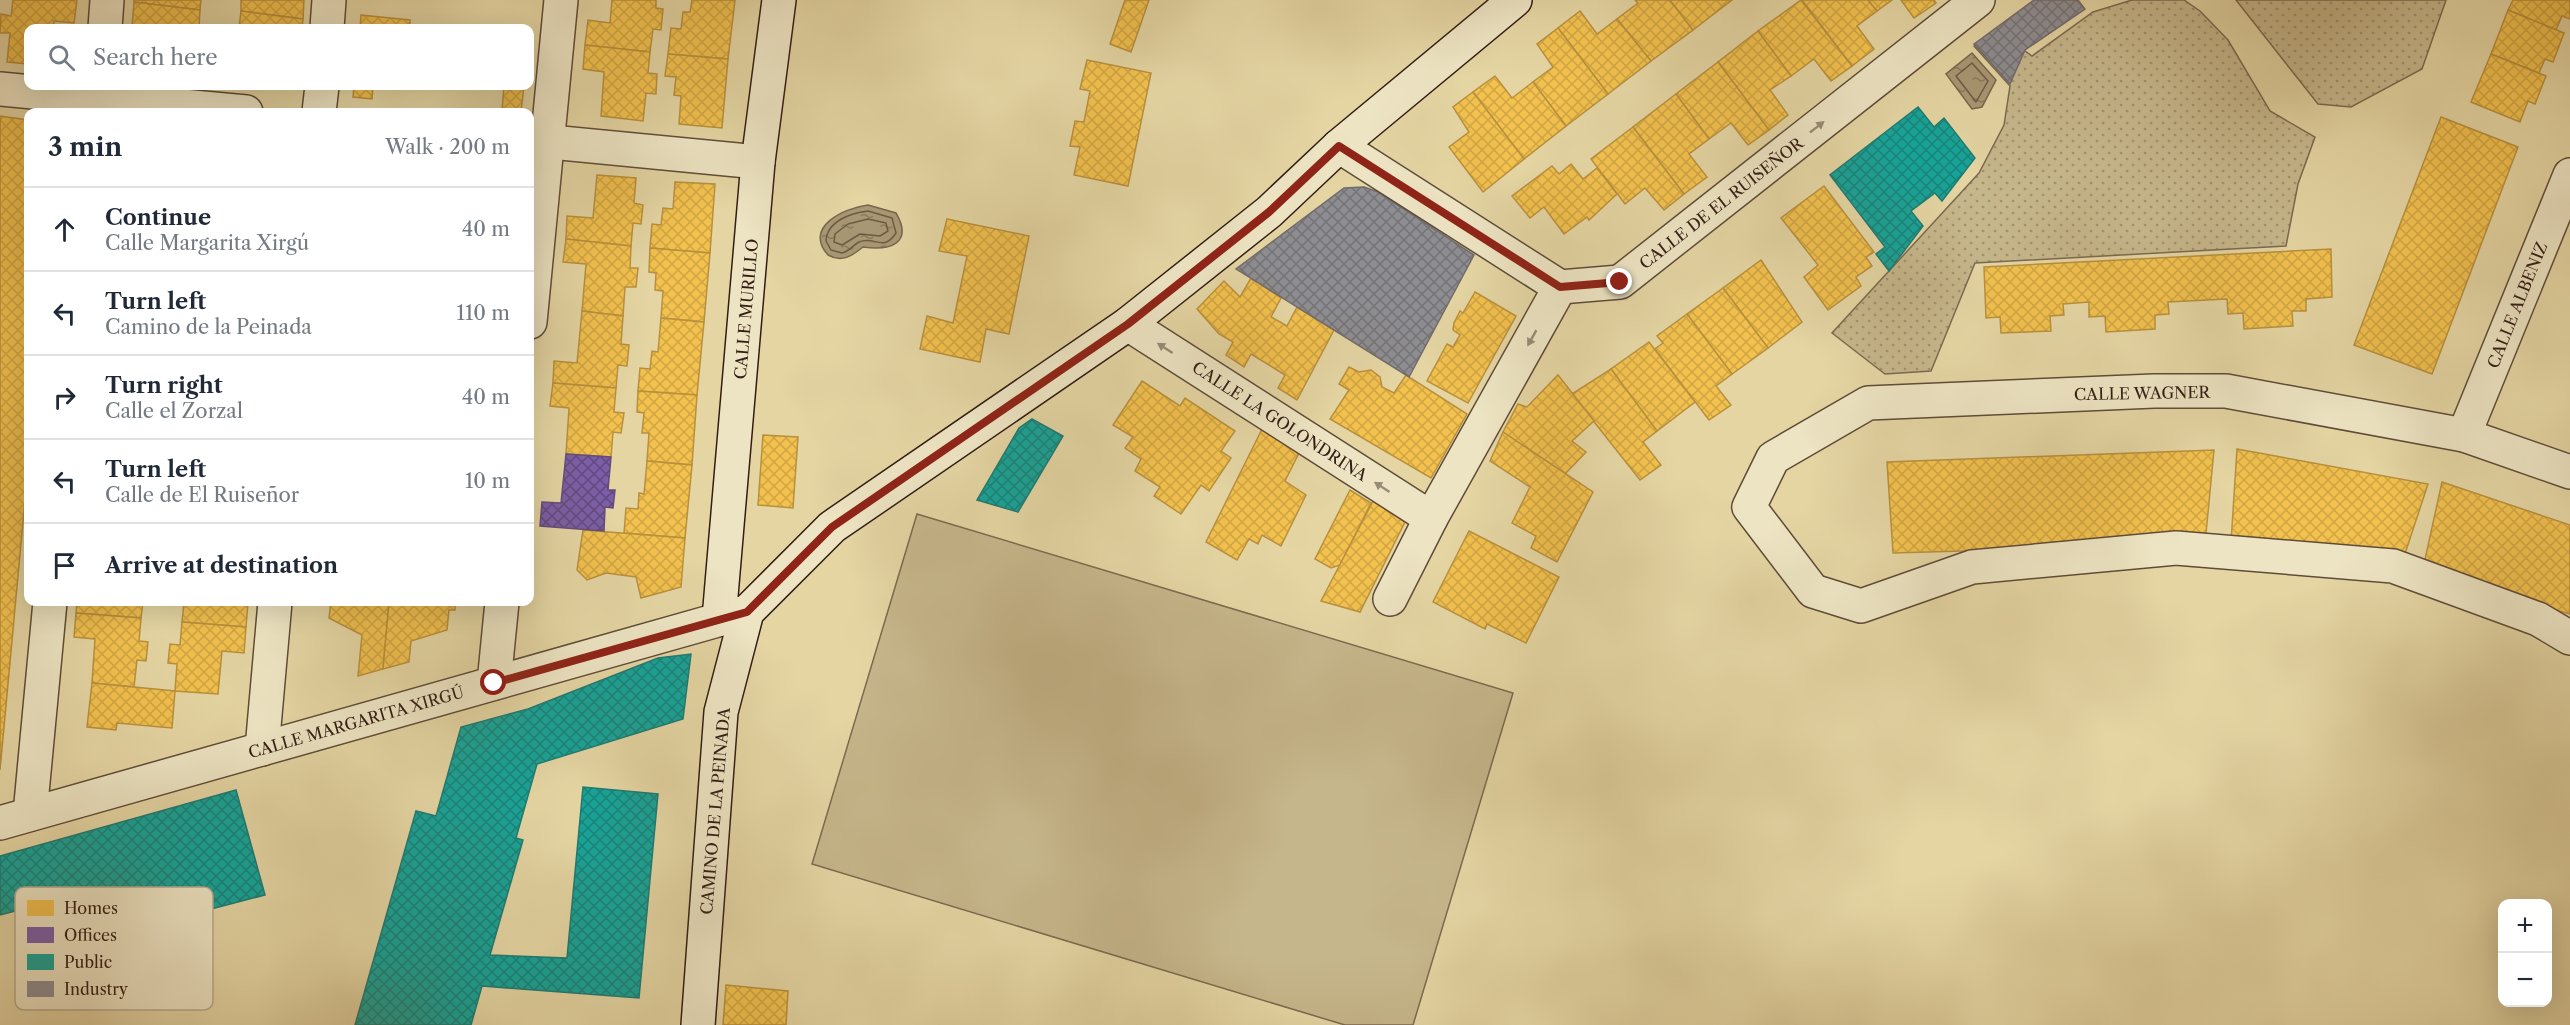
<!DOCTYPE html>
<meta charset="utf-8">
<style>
body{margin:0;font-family:"Libre Caslon Text",serif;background:#f2f2f3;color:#1f2937}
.controls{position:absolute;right:18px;bottom:18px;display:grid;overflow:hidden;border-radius:12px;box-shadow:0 6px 24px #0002}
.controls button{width:54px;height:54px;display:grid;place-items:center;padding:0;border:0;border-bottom:2px solid #e0e1e3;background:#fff;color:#1f2937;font:30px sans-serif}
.stop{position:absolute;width:18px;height:18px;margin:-14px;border:4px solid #8f2418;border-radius:50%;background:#fff}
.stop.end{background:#8f2418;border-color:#fff;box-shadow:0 2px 6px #0008}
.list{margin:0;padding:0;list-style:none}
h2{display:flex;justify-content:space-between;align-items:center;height:78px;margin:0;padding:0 24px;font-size:26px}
h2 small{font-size:20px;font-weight:400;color:#747a83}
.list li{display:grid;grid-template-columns:39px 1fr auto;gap:18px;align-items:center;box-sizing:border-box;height:84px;padding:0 24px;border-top:2px solid #e0e1e3}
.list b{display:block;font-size:22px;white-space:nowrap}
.list p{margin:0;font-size:20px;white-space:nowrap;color:#747a83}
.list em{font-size:20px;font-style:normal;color:#747a83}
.icon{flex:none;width:33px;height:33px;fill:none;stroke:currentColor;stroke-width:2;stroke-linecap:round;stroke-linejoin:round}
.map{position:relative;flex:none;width:2570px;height:1025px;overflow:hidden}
.search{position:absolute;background:#fff;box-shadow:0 6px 24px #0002;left:24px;top:24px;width:510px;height:66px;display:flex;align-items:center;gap:15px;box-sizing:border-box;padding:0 21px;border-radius:12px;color:#747a83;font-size:22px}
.panel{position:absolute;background:#fff;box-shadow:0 6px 24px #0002;left:24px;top:108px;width:510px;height:498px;border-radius:12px}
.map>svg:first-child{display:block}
</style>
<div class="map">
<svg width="2570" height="1025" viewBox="0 0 2570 1025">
<defs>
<pattern id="park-dots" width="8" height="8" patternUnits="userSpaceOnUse" patternTransform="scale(1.5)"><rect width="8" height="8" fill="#c6b68b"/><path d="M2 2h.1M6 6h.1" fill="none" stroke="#a19370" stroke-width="1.8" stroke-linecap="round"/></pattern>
<pattern id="water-ripples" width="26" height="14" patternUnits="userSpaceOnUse" patternTransform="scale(1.5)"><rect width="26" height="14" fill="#a89773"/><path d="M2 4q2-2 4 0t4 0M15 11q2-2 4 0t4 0" fill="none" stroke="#897b5d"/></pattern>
<pattern id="homes-cross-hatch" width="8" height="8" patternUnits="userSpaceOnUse" patternTransform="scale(1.5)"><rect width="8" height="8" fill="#f2c14e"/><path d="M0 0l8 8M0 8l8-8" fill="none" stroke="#d0a543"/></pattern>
<pattern id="offices-cross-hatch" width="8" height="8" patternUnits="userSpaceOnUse" patternTransform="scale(1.5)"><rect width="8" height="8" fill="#7b5ea7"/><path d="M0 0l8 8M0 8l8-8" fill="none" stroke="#60497f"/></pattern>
<pattern id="public-cross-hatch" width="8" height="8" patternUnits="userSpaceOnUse" patternTransform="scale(1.5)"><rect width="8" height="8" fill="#17a398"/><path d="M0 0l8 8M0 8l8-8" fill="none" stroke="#15847b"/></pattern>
<pattern id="industry-cross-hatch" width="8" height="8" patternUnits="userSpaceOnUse" patternTransform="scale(1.5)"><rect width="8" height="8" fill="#8d8d92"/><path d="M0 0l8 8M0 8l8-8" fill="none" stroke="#747376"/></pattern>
</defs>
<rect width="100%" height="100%" fill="#e4d5a3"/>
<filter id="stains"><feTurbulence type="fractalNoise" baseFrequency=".00333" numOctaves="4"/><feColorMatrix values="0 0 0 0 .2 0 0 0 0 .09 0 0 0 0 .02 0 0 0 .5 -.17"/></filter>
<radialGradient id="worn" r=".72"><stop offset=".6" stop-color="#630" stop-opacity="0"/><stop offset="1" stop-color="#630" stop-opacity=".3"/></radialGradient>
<g fill="url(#park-dots)" stroke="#7c6a50" stroke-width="1.5">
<path d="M 2132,0 L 2184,0 L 2200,11 L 2228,40 L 2270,111 L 2315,137 L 2298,184 L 2286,246 L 1975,263 L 1931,371 L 1885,374 L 1832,333 L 1979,173 L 2004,125 L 2010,86 L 1974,46 L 1995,29 L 2032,56 L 2093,12 Z"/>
<path d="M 2236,0 L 2446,0 L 2422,69 L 2351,107 L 2318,104 Z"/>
</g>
<path fill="#c6b68b" stroke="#7c6a50" stroke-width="1.5" d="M 917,514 L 1513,693 L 1413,1025 L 1345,1025 L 812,864 Z"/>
<g fill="url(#water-ripples)" stroke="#79674d" stroke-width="1.5">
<path d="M 1972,53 L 1996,80 L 1982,107 L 1972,109 L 1946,74 Z"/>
<path d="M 868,205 L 896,213 C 914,244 889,251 863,247 C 852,256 842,263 828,255 C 803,227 844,208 868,205 Z"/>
</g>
<g fill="url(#homes-cross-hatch)" stroke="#b9903d" stroke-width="1.5">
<path d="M 13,0 L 77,0 L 74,23 L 54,21 L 53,28 L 28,28 L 28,64 L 7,62 L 10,33 L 0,33 L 1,14 L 11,16 Z"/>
<path d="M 134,0 L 201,0 L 200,10 L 134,2 Z"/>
<path d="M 241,0 L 304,0 L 303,19 L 241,11 Z"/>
<path d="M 612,0 L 656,0 L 656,8 L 663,9 L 661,30 L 653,29 L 650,52 L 585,45 L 588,20 L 610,23 Z"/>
<path d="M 692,0 L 735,0 L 728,59 L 668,54 L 671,28 L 681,29 L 683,12 L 690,12 Z"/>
<path d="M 1125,0 L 1149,0 L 1131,52 L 1110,44 Z"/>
<path d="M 1635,0 L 1670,0 L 1693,30 L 1651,61 L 1617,19 L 1638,3 Z"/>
<path d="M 1670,0 L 1732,0 L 1693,30 Z"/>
<path d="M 1801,0 L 1852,66 L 1831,81 L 1814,59 L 1791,76 L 1758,31 Z"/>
<path d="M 1802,0 L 1868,0 L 1877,11 L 1857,26 L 1874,49 L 1852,66 Z"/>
<path d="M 1868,0 L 1892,0 L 1877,11 Z"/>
<path d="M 1901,0 L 1934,0 L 1936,3 L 1914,18 Z"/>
<path d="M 2513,0 L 2570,0 L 2570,19 L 2562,16 L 2556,30 L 2508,10 Z"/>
<path d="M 134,2 L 200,10 L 199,28 L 132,27 Z"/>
<path d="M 2508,10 L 2564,33 L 2553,62 L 2545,59 L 2539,73 L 2491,54 Z"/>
<path d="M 241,11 L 303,19 L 302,28 L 239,28 Z"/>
<path d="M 1580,11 L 1597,34 L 1617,19 L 1651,61 L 1608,94 L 1558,28 Z"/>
<path d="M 361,15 L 410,20 L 410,28 L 360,28 Z"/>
<path d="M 1558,28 L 1608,94 L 1566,126 L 1533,82 L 1553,67 L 1537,44 Z"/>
<path d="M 1758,31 L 1791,76 L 1770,90 L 1788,115 L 1769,130 L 1718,62 Z"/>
<path d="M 585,45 L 650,52 L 648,73 L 657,74 L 656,94 L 646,93 L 643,121 L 601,116 L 604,72 L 583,69 Z"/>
<path d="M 668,54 L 728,59 L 722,128 L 679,124 L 681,96 L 674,95 L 676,77 L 665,76 Z"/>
<path d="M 2491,54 L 2546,76 L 2535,104 L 2528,101 L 2520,122 L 2471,102 Z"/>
<path d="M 1087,60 L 1151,73 L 1128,186 L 1074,175 L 1080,147 L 1070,146 L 1075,121 L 1084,122 L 1090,91 L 1080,89 Z"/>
<path d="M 1718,62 L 1769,130 L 1748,145 L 1731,123 L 1709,139 L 1676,94 Z"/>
<path d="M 1495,76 L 1512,98 L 1533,82 L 1566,126 L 1524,159 L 1473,92 Z"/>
<path d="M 354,86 L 373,86 L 372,99 L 353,97 Z"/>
<path d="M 504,86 L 524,86 L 521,112 L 502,110 Z"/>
<path d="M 1473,92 L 1524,159 L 1483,192 L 1449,147 L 1469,132 L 1453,107 Z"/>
<path d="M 1676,94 L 1709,139 L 1689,154 L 1707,177 L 1684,194 L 1633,127 Z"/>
<path d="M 0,116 L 28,120 L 28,468 L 0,770 Z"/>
<path d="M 2441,117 L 2518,147 L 2432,374 L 2354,345 Z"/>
<path d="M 1633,127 L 1684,194 L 1664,210 L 1645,188 L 1625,204 L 1591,159 Z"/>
<path d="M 1571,164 L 1583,179 L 1597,168 L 1617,194 L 1589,220 L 1587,217 L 1564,234 L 1544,207 L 1530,218 L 1512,196 L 1552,166 L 1559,174 Z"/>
<path d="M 597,175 L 636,178 L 634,203 L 643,205 L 641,224 L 633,223 L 631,246 L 566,239 L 567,216 L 593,218 Z"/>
<path d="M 675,182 L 715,184 L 710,253 L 650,248 L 652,224 L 661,225 L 663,208 L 673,209 Z"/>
<path d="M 1824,186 L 1874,252 L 1866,257 L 1872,266 L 1856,277 L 1861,286 L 1828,310 L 1804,277 L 1818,265 L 1781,218 Z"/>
<path d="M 947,219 L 1029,236 L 1009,334 L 986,329 L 980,362 L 920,349 L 927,316 L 953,323 L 967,256 L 939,251 Z"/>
<path d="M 566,239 L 631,246 L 630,268 L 638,268 L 636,287 L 625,287 L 623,316 L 582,311 L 586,264 L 563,262 Z"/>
<path d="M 650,248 L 710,253 L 704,322 L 661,318 L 663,291 L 655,290 L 656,273 L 649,272 Z"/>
<path d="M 2331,249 L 2332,297 L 2306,299 L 2306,311 L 2292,311 L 2293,326 L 2244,329 L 2243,313 L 2228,314 L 2227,299 L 2168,302 L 2169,314 L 2155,315 L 2155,329 L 2106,332 L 2105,316 L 2089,317 L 2089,302 L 2063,304 L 2064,315 L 2050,316 L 2051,331 L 2001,333 L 2000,317 L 1986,318 L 1984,267 Z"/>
<path d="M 1761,260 L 1802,322 L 1768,348 L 1723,288 Z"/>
<path d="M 1251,278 L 1281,298 L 1271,317 L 1287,326 L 1297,307 L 1334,330 L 1297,400 L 1278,388 L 1285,375 L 1277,370 L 1251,354 L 1244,367 L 1226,355 L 1233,342 L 1219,334 L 1197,309 L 1224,281 L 1240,297 Z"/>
<path d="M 1723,288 L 1768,348 L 1732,374 L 1687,314 Z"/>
<path d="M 1475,292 L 1516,316 L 1468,403 L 1427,381 L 1447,344 L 1453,347 L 1460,335 L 1453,330 L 1454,323 L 1460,311 L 1463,313 Z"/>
<path d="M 582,311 L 623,316 L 621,344 L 629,345 L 627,366 L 618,365 L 616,388 L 553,383 L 554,361 L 577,363 Z"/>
<path d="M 1687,314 L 1732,374 L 1716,386 L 1731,405 L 1709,420 L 1655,349 L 1663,343 L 1657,336 Z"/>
<path d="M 661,318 L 704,322 L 697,395 L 638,391 L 640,368 L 650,369 L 652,351 L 658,352 Z"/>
<path d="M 1649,342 L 1695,402 L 1657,431 L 1611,369 Z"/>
<path d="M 1349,367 L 1359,372 L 1371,370 L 1380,377 L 1382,387 L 1394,393 L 1406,375 L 1467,414 L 1431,478 L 1330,419 L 1349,390 L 1339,384 Z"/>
<path d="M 1611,369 L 1657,431 L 1643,442 L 1661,465 L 1640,480 L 1572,394 Z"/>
<path d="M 1558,375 L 1594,421 L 1572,441 L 1586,452 L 1565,474 L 1503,432 L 1518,404 L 1527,407 Z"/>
<path d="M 1142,381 L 1180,406 L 1185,398 L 1235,431 L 1221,451 L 1231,458 L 1209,491 L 1201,485 L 1181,514 L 1154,496 L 1160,487 L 1135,471 L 1141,459 L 1125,448 L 1133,437 L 1113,425 Z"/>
<path d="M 553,383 L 616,388 L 614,412 L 624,413 L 621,433 L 613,432 L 611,457 L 566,454 L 569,408 L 550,406 Z"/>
<path d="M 638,391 L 697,395 L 692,465 L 647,461 L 649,433 L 642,433 L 644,413 L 637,412 Z"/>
<path d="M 1264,425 L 1301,449 L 1285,481 L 1306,495 L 1281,546 L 1262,535 L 1258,544 L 1249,539 L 1237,560 L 1206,542 Z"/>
<path d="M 1503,432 L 1593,492 L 1557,562 L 1531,548 L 1536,536 L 1512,523 L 1530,487 L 1490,461 Z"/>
<path d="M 763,435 L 798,437 L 793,508 L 758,505 Z"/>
<path d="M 2237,449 L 2428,484 L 2402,563 L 2231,542 Z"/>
<path d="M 2214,450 L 2205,544 L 1893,553 L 1887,462 Z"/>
<path d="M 647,461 L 692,465 L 685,538 L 624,533 L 626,508 L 638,509 L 639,493 L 644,494 Z"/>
<path d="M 2442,482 L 2570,525 L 2570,614 L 2422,573 Z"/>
<path d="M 1350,490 L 1371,503 L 1340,565 L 1331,568 L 1315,559 Z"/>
<path d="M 1373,501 L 1405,522 L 1360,612 L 1321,601 Z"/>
<path d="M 583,530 L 685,538 L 681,587 L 641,598 L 636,577 L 606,573 L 587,580 L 577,570 Z"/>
<path d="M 1469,531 L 1559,577 L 1526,643 L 1487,624 L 1485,629 L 1433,602 Z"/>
<path d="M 77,602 L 143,602 L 141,618 L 76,613 Z"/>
<path d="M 184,602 L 248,603 L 246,627 L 182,622 Z"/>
<path d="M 331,602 L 389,602 L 383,669 L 358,676 L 362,635 L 329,618 Z"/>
<path d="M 389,602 L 455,602 L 455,610 L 449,610 L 447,630 L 411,641 L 409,662 L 383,669 Z"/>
<path d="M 76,613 L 141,618 L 139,641 L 148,642 L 146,661 L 137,660 L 134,687 L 92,683 L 95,639 L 74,637 Z"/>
<path d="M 182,622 L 246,627 L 244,653 L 222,651 L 218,694 L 175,691 L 177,664 L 168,663 L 170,644 L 180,645 Z"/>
<path d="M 92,683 L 175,691 L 172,728 L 117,723 L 116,730 L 87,727 Z"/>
<path d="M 726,985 L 788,991 L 786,1025 L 723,1025 Z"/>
</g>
<path fill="url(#offices-cross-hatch)" stroke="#654b7b" stroke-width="1.5" d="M 566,454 L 611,457 L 608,490 L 615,490 L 613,508 L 605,507 L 604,531 L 540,526 L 542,502 L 561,503 Z"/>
<g fill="url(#public-cross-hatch)" stroke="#1f7b71" stroke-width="1.5">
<path d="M 1918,107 L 1934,127 L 1944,118 L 1975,158 L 1942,201 L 1935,193 L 1911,211 L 1923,226 L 1889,271 L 1876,254 L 1885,247 L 1830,175 Z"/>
<path d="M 1032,419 L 1063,436 L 1018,512 L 977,500 L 1019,428 Z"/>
<path d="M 691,654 L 683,719 L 537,764 L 516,838 L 523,840 L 490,955 L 567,958 L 583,787 L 658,794 L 639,998 L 482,986 L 471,1025 L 355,1025 L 416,811 L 436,816 L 461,727 L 528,709 L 658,658 Z"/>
<path d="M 236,790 L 265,895 L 81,943 L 69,897 L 0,915 L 0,856 Z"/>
</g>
<g fill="url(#industry-cross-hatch)" stroke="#726c6c" stroke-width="1.5">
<path d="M 2034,0 L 2078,0 L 2085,9 L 2025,50 L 2010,84 L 1974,44 Z"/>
<path d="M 1364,187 L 1378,192 L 1474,255 L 1409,377 L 1236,269 L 1344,188 Z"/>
</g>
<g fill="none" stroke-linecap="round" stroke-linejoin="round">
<g stroke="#6e5a44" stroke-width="1.5">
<path d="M 1972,63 L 1988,81 L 1976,102 L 1956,76 Z"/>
<path d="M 868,211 L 892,218 L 896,233 C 883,253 874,235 859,242 C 853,245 850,251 842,253 L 831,250 L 826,241 C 827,221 851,213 868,211 Z"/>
<path d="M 868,219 L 886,223 L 888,231 L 880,236 L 860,234 L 842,245 L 834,242 L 835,234 L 848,224 Z"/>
</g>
<g stroke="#5f4c38" stroke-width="36">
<g id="street">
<path d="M 105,28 L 107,0"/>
<path d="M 327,28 L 329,0"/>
<path d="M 0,89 L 246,112"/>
<path d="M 319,112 L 322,86"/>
<path d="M 530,140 L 758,162"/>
<path d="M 1339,146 L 1560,287"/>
<path d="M 1560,287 L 1620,282 L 1978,0"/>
<path d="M 530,322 L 561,0"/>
<path d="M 1128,324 L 1431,518"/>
<path d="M 2464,435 L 2570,175"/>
<path d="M 2570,472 L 2464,435 L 2226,391 L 2154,391 L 1868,403 L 1773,458 L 1749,507 L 1813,591 L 1861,606 L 1972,567 L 2176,548 L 2393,566 L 2538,619 L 2570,638"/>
<path d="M 1390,599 L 1431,518 L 1560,287"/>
<path d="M 494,683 L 502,602"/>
<path d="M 262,749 L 275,602"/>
<path d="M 30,814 L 50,602"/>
<path d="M 0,823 L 746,612"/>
</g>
</g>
<g stroke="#331e15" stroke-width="36">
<g id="secondary">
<path d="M 719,619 L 758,162 L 779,0"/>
<path d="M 698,1025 L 721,712 L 747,612 L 832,527 L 1128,324 L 1269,212 L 1339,146 L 1515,0"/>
</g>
</g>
<use href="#street" stroke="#ede4c3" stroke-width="33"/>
<use href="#secondary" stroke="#ede4c3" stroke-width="33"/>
</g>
<defs><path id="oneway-solid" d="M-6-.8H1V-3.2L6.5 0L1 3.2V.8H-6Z" transform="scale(1.5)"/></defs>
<g fill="#998b75">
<use href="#oneway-solid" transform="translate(1817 127) rotate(-38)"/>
<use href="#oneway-solid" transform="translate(1532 338) rotate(119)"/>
<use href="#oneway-solid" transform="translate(1165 348) rotate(-147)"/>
<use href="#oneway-solid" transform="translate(1382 487) rotate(-147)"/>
</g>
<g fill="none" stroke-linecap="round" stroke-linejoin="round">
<path stroke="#8f2418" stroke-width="8" d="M 494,683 L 747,612 L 832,527 L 1128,324 L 1269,212 L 1339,146 L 1560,287 L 1620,282"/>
</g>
<g text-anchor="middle" stroke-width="6" stroke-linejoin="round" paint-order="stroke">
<g font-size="16" fill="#331e15" stroke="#ede4c3">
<text transform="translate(1721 203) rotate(-38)" y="6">CALLE DE EL RUISEÑOR</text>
<text transform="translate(2517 305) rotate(-68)" y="6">CALLE ALBENIZ</text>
<text transform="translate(746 309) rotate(-85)" y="6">CALLE MURILLO</text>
<text transform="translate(2142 393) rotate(-1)" y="6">CALLE WAGNER</text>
<text transform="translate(1280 421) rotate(33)" y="6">CALLE LA GOLONDRINA</text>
<text transform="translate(356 722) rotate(-16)" y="6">CALLE MARGARITA XIRGÚ</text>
<text transform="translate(715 811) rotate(-85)" y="6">CAMINO DE LA PEINADA</text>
</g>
</g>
<rect x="15" y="887" width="198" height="123" rx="9" fill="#ede4c3" stroke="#b5a98f" stroke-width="1.5"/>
<rect x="27" y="900" width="27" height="16" fill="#f2c14e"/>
<rect x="27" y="927" width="27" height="16" fill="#7b5ea7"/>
<rect x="27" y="954" width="27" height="16" fill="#17a398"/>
<rect x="27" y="981" width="27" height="16" fill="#8d8d92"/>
<g font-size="16" fill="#331e15">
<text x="64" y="914">Homes</text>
<text x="64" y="941">Offices</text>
<text x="64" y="968">Public</text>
<text x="64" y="995">Industry</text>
</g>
<rect width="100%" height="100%" filter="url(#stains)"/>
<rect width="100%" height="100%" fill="url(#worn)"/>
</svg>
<div class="controls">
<button>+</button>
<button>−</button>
</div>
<div class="stop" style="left:494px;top:683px"></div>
<div class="stop end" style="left:1620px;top:282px"></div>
<div class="search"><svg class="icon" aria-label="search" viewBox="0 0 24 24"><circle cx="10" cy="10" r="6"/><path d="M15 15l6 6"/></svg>Search here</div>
<section class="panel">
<h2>3 min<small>Walk · 200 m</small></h2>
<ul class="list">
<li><svg class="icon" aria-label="ahead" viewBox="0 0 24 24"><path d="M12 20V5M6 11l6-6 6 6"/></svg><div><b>Continue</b><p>Calle Margarita Xirgú</p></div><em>40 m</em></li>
<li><svg class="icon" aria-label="left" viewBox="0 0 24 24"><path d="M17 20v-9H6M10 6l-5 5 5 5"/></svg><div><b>Turn left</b><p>Camino de la Peinada</p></div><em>110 m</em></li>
<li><svg class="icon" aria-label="right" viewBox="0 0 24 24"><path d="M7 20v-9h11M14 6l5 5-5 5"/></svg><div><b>Turn right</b><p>Calle el Zorzal</p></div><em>40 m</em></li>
<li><svg class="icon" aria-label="left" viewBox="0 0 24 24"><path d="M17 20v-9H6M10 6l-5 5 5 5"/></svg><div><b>Turn left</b><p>Calle de El Ruiseñor</p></div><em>10 m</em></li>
<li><svg class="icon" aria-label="arrive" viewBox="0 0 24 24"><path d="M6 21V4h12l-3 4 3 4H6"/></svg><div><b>Arrive at destination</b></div></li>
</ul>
</section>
</div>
